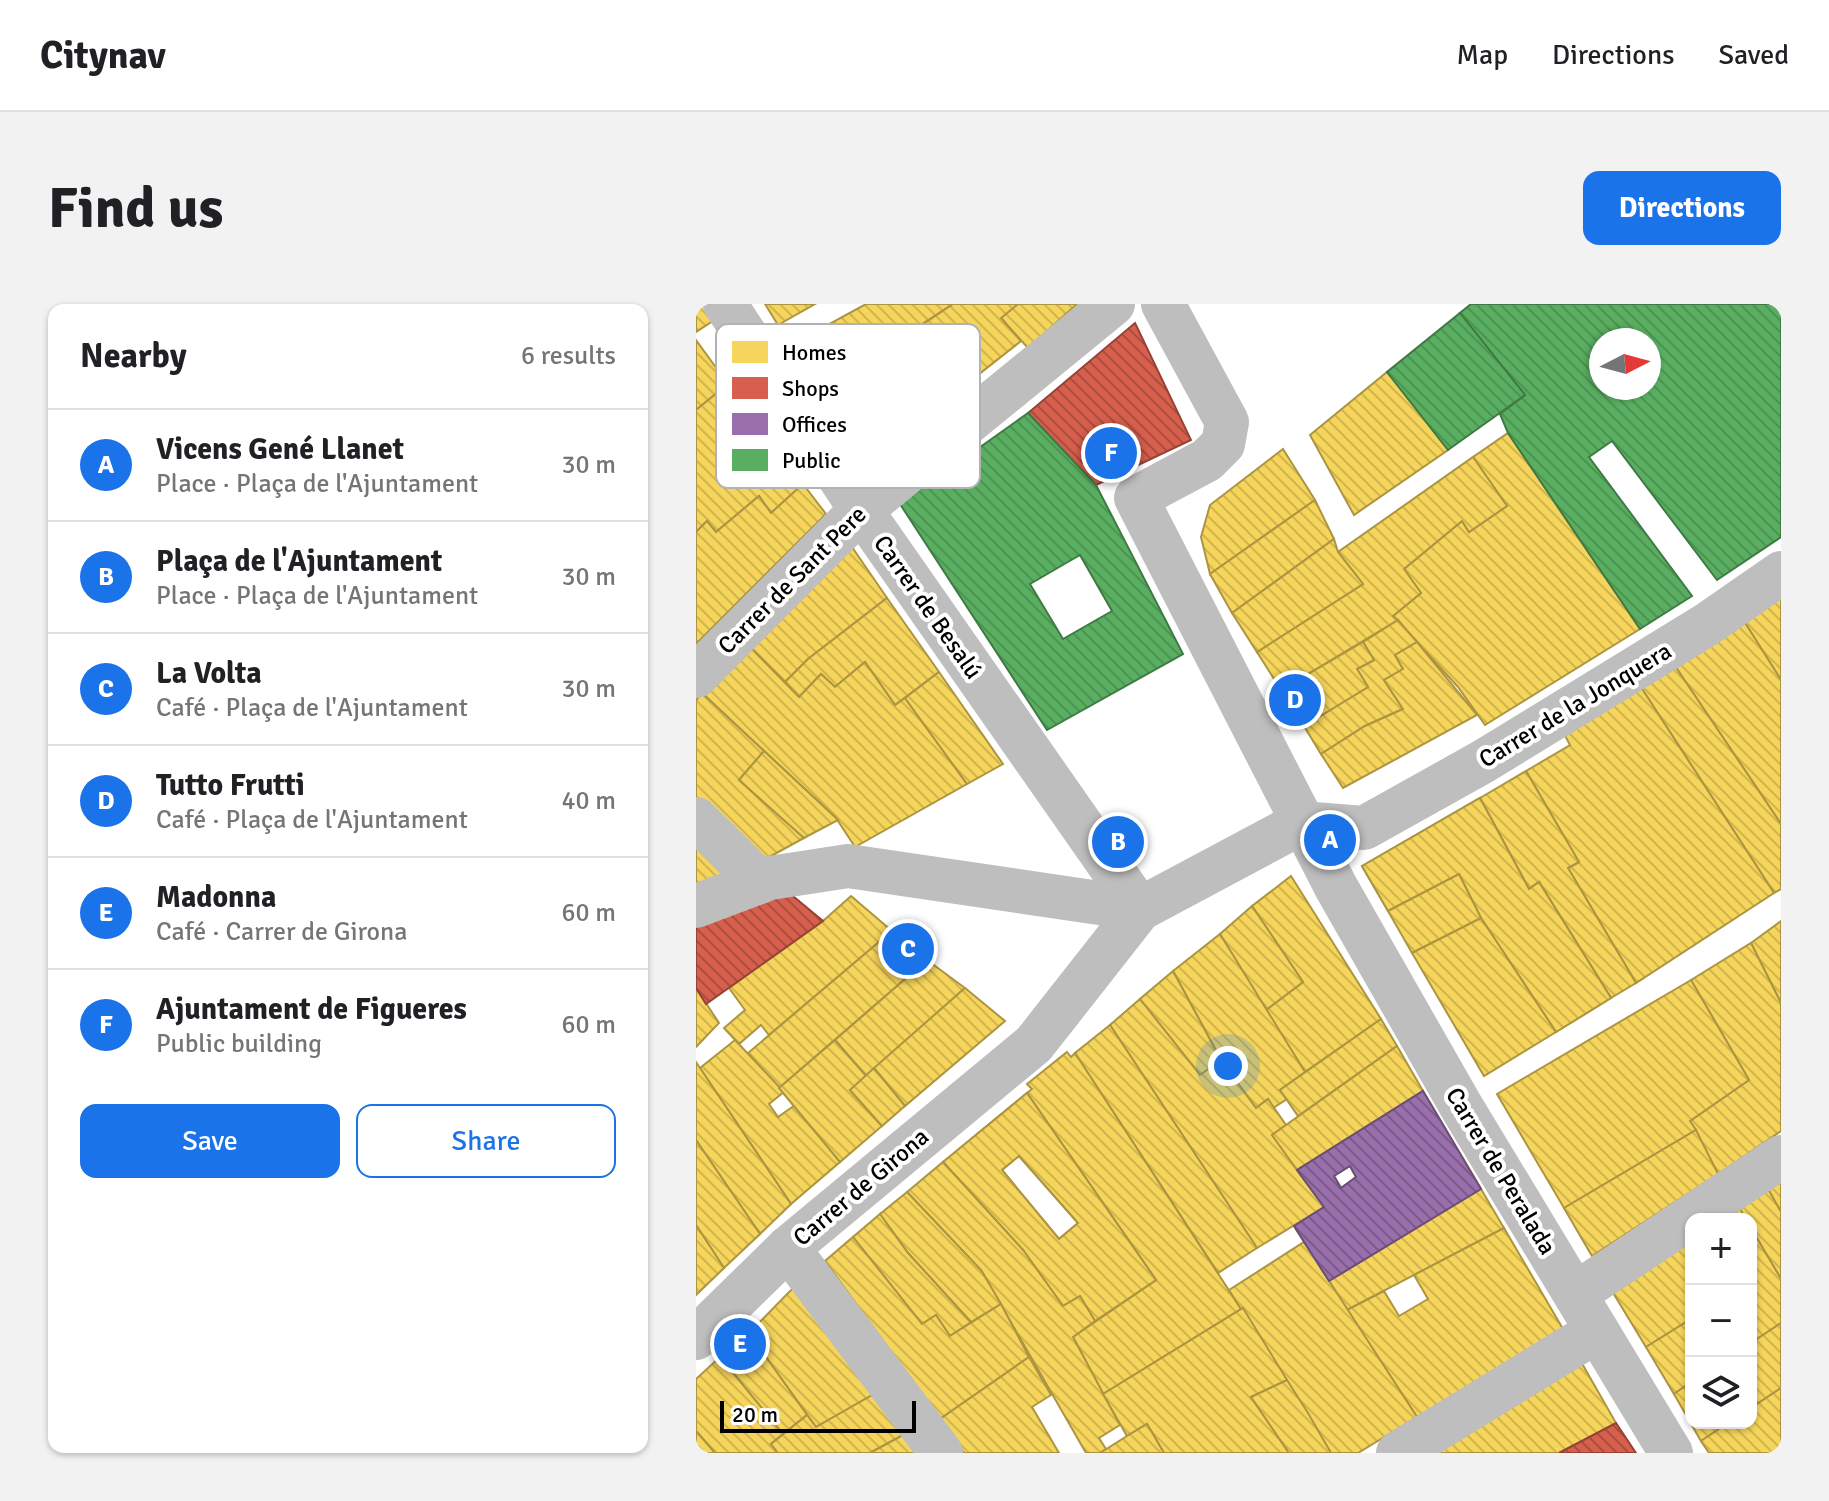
<!DOCTYPE html>
<meta charset="utf-8">
<style>
body{margin:0;font-family:Signika,sans-serif;background:#f2f2f2;color:#202124}
.controls{position:absolute;right:24px;bottom:24px;display:grid;overflow:hidden;border-radius:16px;box-shadow:0 2px 6px #0004}
.controls button{width:72px;height:72px;display:grid;place-items:center;padding:0;border:0;border-bottom:2px solid #e0e0e0;background:#fff;color:#202124;font:40px sans-serif}
.compass{position:absolute;left:893px;top:24px;width:72px;height:72px;border-radius:50%;background:#fff;box-shadow:0 2px 6px #0004;rotate:84deg}
.scale{position:absolute;left:24px;bottom:20px;width:196px;box-sizing:border-box;padding-left:8px;border:4px solid #000;border-top:0;font-size:22px;line-height:28px;white-space:nowrap;color:#000;-webkit-text-stroke:6px #fff;paint-order:stroke}
.you{position:absolute;left:532px;top:762px;width:28px;height:28px;margin:-20px;border:6px solid #fff;border-radius:50%;background:#1a73e8;box-shadow:0 0 0 12px #1a73e833}
.badge{display:grid;place-items:center;width:52px;height:52px;border-radius:50%;background:#1a73e8;color:#fff;font-size:26px;font-weight:700}
.pin{position:absolute;translate:-50% -50%;border:4px solid #fff;box-shadow:0 2px 8px #0006}
.list{margin:0;padding:0;list-style:none}
h2{display:flex;justify-content:space-between;align-items:center;height:104px;margin:0;padding:0 32px;font-size:34px}
h2 small{font-size:26px;font-weight:400;color:#757577}
.list li{display:grid;grid-template-columns:52px 1fr auto;gap:24px;align-items:center;box-sizing:border-box;height:112px;padding:0 32px;border-top:2px solid #e0e0e0}
.list b{display:block;font-size:30px;white-space:nowrap}
.list p{margin:0;font-size:26px;white-space:nowrap;color:#757577}
.list em{font-size:26px;font-style:normal;color:#757577}
.actions{display:flex;gap:16px;padding:24px 32px}
.actions a{flex:1;padding:18px 0;border:2px solid #1a73e8;border-radius:16px;text-align:center;font-size:28px;color:#1a73e8}
.actions .main{background:#1a73e8;color:#fff}
.icon{flex:none;width:44px;height:44px;fill:none;stroke:currentColor;stroke-width:2;stroke-linecap:round;stroke-linejoin:round}
.map{position:relative;flex:none;width:1085px;height:1149px;overflow:hidden;border-radius:16px}
header{display:flex;align-items:center;gap:48px;box-sizing:border-box;height:112px;padding:0 40px;background:#fff;border-bottom:2px solid #e0e0e0}
header strong{font-size:38px}
nav{display:flex;gap:44px;margin-inline-start:auto;font-size:28px}
.intro{display:flex;align-items:center;justify-content:space-between;box-sizing:border-box;height:192px;padding:0 48px}
h1{margin:0;font-size:56px}
.button{padding:20px 36px;border-radius:16px;background:#1a73e8;color:#fff;font-size:28px;font-weight:700}
main{display:flex;gap:48px;padding:0 48px}
aside{flex:1;background:#fff;border-radius:16px;box-shadow:0 2px 6px #0004}
.map>svg:first-child{display:block}
</style>
<header>
<strong>Citynav</strong>
<nav><a>Map</a><a>Directions</a><a>Saved</a></nav>
</header>
<div class="intro"><h1>Find us</h1><a class="button">Directions</a></div>
<main>
<aside>
<h2>Nearby<small>6 results</small></h2>
<ul class="list">
<li><span class="badge">A</span><div><b>Vicens Gené Llanet</b><p>Place · Plaça de l'Ajuntament</p></div><em>30 m</em></li>
<li><span class="badge">B</span><div><b>Plaça de l'Ajuntament</b><p>Place · Plaça de l'Ajuntament</p></div><em>30 m</em></li>
<li><span class="badge">C</span><div><b>La Volta</b><p>Café · Plaça de l'Ajuntament</p></div><em>30 m</em></li>
<li><span class="badge">D</span><div><b>Tutto Frutti</b><p>Café · Plaça de l'Ajuntament</p></div><em>40 m</em></li>
<li><span class="badge">E</span><div><b>Madonna</b><p>Café · Carrer de Girona</p></div><em>60 m</em></li>
<li><span class="badge">F</span><div><b>Ajuntament de Figueres</b><p>Public building</p></div><em>60 m</em></li>
</ul>
<div class="actions"><a class="main">Save</a><a>Share</a></div>
</aside>
<div class="map">
<svg width="1085" height="1149" viewBox="0 0 1085 1149">
<defs>
<pattern id="homes-back-hatch" width="6" height="6" patternUnits="userSpaceOnUse" patternTransform="scale(2)"><rect width="6" height="6" fill="#f6d55c"/><path d="M-1 5l2 2M0 0l6 6M5-1l2 2" fill="none" stroke="#d1b54e"/></pattern>
<pattern id="shops-back-hatch" width="6" height="6" patternUnits="userSpaceOnUse" patternTransform="scale(2)"><rect width="6" height="6" fill="#d6604d"/><path d="M-1 5l2 2M0 0l6 6M5-1l2 2" fill="none" stroke="#ab4d3e"/></pattern>
<pattern id="offices-back-hatch" width="6" height="6" patternUnits="userSpaceOnUse" patternTransform="scale(2)"><rect width="6" height="6" fill="#9970ab"/><path d="M-1 5l2 2M0 0l6 6M5-1l2 2" fill="none" stroke="#7a5a89"/></pattern>
<pattern id="public-back-hatch" width="6" height="6" patternUnits="userSpaceOnUse" patternTransform="scale(2)"><rect width="6" height="6" fill="#5aae61"/><path d="M-1 5l2 2M0 0l6 6M5-1l2 2" fill="none" stroke="#4c9452"/></pattern>
</defs>
<rect width="100%" height="100%" fill="#fff"/>
<g fill="url(#homes-back-hatch)" stroke="#ac9540" stroke-width="2" fill-rule="evenodd">
<path d="M 0,0 L 14,0 L 23,13 L 0,28 Z"/>
<path d="M 69,0 L 119,0 L 82,21 Z"/>
<path d="M 170,0 L 257,0 L 126,85 L 101,48 L 102,37 Z"/>
<path d="M 322,0 L 381,0 L 332,44 L 305,14 Z"/>
<path d="M 322,0 L 305,14 L 325,37 L 249,97 L 208,33 L 257,0 Z"/>
<path d="M 0,36 L 32,80 L 0,106 Z"/>
<path d="M 691,68 L 752,146 L 658,211 L 614,131 Z"/>
<path d="M 32,80 L 107,180 L 75,209 L 63,192 L 20,228 L 11,217 L 0,228 L 0,106 Z"/>
<path d="M 812,129 L 944,325 L 789,421 L 762,383 L 697,312 L 725,289 L 708,265 L 766,217 L 773,228 L 811,202 L 777,153 Z"/>
<path d="M 587,145 L 619,196 L 514,270 L 505,233 L 514,201 Z"/>
<path d="M 777,153 L 811,202 L 773,228 L 766,217 L 708,265 L 725,289 L 697,312 L 702,316 L 585,386 L 561,348 L 667,280 L 642,248 Z"/>
<path d="M 107,180 L 130,210 L 0,340 L 0,228 L 11,217 L 20,228 L 63,192 L 75,209 Z"/>
<path d="M 619,196 L 638,235 L 536,309 L 514,270 Z"/>
<path d="M 638,235 L 642,248 L 667,280 L 561,348 L 536,309 Z"/>
<path d="M 156,243 L 191,294 L 112,355 L 89,378 L 53,342 Z"/>
<path d="M 1085,287 L 1085,376 L 1046,314 Z"/>
<path d="M 191,294 L 243,368 L 199,401 L 169,358 L 139,383 L 125,370 L 103,393 L 89,378 L 112,355 Z"/>
<path d="M 1046,314 L 1085,376 L 1085,520 L 975,356 Z"/>
<path d="M 702,316 L 721,338 L 699,351 L 707,365 L 688,376 L 707,405 L 669,422 L 625,450 L 608,422 L 672,383 L 661,365 L 678,356 L 667,338 Z"/>
<path d="M 667,338 L 678,356 L 661,365 L 672,383 L 608,422 L 585,386 Z"/>
<path d="M 721,338 L 781,411 L 647,484 L 625,450 L 669,422 L 707,405 L 688,376 L 707,365 L 699,351 Z"/>
<path d="M 53,342 L 103,393 L 125,370 L 139,383 L 169,358 L 199,401 L 209,394 L 271,480 L 159,543 L 140,514 L 6,389 Z"/>
<path d="M 975,356 L 1085,520 L 1085,585 L 1078,589 L 941,377 Z"/>
<path d="M 243,368 L 307,460 L 271,480 L 209,394 Z"/>
<path d="M 941,377 L 1078,589 L 940,679 L 872,564 L 883,558 L 830,467 L 874,441 L 865,424 Z"/>
<path d="M 6,389 L 68,447 L 43,476 L 108,534 L 66,557 L 0,496 L 0,396 Z"/>
<path d="M 68,447 L 140,514 L 142,516 L 108,534 L 43,476 Z"/>
<path d="M 830,467 L 883,558 L 872,564 L 940,679 L 915,694 L 843,578 L 833,585 L 784,494 Z"/>
<path d="M 784,494 L 833,585 L 843,578 L 915,694 L 860,728 L 785,614 L 763,570 L 692,607 L 666,562 ZM 809,561 L 819,578 L 802,587 L 792,570 Z"/>
<path d="M 784,494 L 833,585 L 843,578 L 915,694 L 860,728 L 785,614 L 763,570 L 692,607 L 666,562 Z"/>
<path d="M 0,528 L 34,569 L 0,582 Z"/>
<path d="M 763,570 L 785,614 L 716,649 L 692,607 Z"/>
<path d="M 595,572 L 685,715 L 609,768 L 570,706 L 607,678 L 556,602 Z"/>
<path d="M 155,592 L 196,627 L 73,731 L 65,721 L 43,740 L 28,724 L 49,706 L 33,684 L 127,617 Z"/>
<path d="M 556,602 L 607,678 L 570,706 L 524,630 Z"/>
<path d="M 785,614 L 860,728 L 788,772 L 716,649 Z"/>
<path d="M 1085,617 L 1085,699 L 1055,639 Z"/>
<path d="M 196,627 L 231,656 L 83,784 L 52,749 Z"/>
<path d="M 524,630 L 609,768 L 584,786 L 591,795 L 577,804 L 572,795 L 560,804 L 527,759 L 477,667 Z"/>
<path d="M 1055,639 L 1085,699 L 1085,827 L 1022,870 L 994,817 L 1053,776 L 995,676 Z"/>
<path d="M 231,656 L 269,684 L 170,772 L 139,736 Z"/>
<path d="M 477,667 L 525,756 L 504,771 L 444,695 Z"/>
<path d="M 995,676 L 1053,776 L 994,817 L 1000,826 L 868,904 L 801,790 Z"/>
<path d="M 0,684 L 23,719 L 0,743 Z"/>
<path d="M 269,684 L 309,717 L 209,802 L 178,764 Z"/>
<path d="M 444,695 L 504,771 L 525,756 L 560,804 L 572,795 L 590,821 L 576,831 L 628,903 L 561,944 L 414,721 Z"/>
<path d="M 685,715 L 701,742 L 602,812 L 584,786 Z"/>
<path d="M 414,721 L 561,944 L 522,969 L 379,749 Z"/>
<path d="M 39,736 L 88,788 L 73,800 L 82,813 L 99,801 L 144,858 L 95,900 L 4,764 Z"/>
<path d="M 139,736 L 170,772 L 154,786 L 186,822 L 144,858 L 83,784 Z"/>
<path d="M 701,742 L 727,787 L 601,866 L 576,831 Z"/>
<path d="M 371,748 L 375,753 L 379,749 L 545,1005 L 407,1090 L 377,1033 L 460,976 L 331,789 L 336,785 L 331,780 Z"/>
<path d="M 0,758 L 95,900 L 64,930 L 0,836 Z"/>
<path d="M 178,764 L 209,802 L 186,822 L 154,786 Z"/>
<path d="M 727,787 L 785,885 L 633,977 L 598,922 L 628,903 L 601,866 ZM 654,862 L 660,873 L 645,884 L 638,872 Z"/>
<path d="M 331,789 L 460,976 L 399,1017 L 384,992 L 367,1002 L 327,946 L 247,858 ZM 323,852 L 382,919 L 363,935 L 306,866 Z"/>
<path d="M 331,789 L 460,976 L 399,1017 L 384,992 L 367,1002 L 327,946 L 247,858 ZM 323,852 L 382,919 L 363,935 L 306,866 Z"/>
<path d="M 1000,826 L 1022,870 L 896,952 L 868,904 Z"/>
<path d="M 0,836 L 64,930 L 28,964 L 0,921 Z"/>
<path d="M 247,858 L 327,946 L 367,1002 L 384,992 L 399,1017 L 377,1033 L 424,1121 L 403,1134 L 410,1145 L 404,1149 L 390,1149 L 285,966 L 211,888 Z"/>
<path d="M 1085,876 L 1085,908 L 1072,885 Z"/>
<path d="M 785,885 L 808,924 L 651,1006 L 633,977 Z"/>
<path d="M 1072,885 L 1085,908 L 1085,975 L 1055,924 L 1055,915 L 1050,915 L 1044,905 Z"/>
<path d="M 211,888 L 285,966 L 305,1000 L 275,1018 L 212,949 L 184,910 Z"/>
<path d="M 1044,905 L 1050,915 L 1027,915 Z"/>
<path d="M 184,910 L 212,949 L 275,1018 L 254,1032 L 240,1011 L 226,1020 L 157,933 Z"/>
<path d="M 0,921 L 28,964 L 0,991 Z"/>
<path d="M 808,924 L 867,1025 L 721,1113 L 651,1006 L 688,987 L 703,1012 L 732,995 L 718,971 Z"/>
<path d="M 1055,924 L 1085,975 L 1085,1019 L 1055,1039 Z"/>
<path d="M 157,933 L 226,1020 L 240,1011 L 254,1032 L 305,1000 L 333,1053 L 244,1115 L 129,957 Z"/>
<path d="M 995,935 L 995,1015 L 950,1043 L 916,987 Z"/>
<path d="M 608,938 L 721,1113 L 662,1149 L 635,1149 L 533,986 Z"/>
<path d="M 98,983 L 178,1090 L 120,1123 L 53,1029 Z"/>
<path d="M 547,1004 L 591,1076 L 555,1093 L 593,1149 L 468,1149 L 451,1120 L 431,1132 L 407,1090 Z"/>
<path d="M 995,1015 L 995,1078 L 978,1090 L 950,1043 Z"/>
<path d="M 1085,1019 L 1085,1084 L 1055,1104 L 1055,1039 Z"/>
<path d="M 53,1029 L 111,1111 L 87,1130 L 24,1053 Z"/>
<path d="M 24,1053 L 87,1130 L 75,1140 L 82,1149 L 19,1149 L 0,1127 L 0,1075 Z"/>
<path d="M 333,1053 L 355,1091 L 336,1103 L 363,1149 L 268,1149 L 244,1115 Z"/>
<path d="M 884,1056 L 920,1119 L 863,1149 L 736,1149 Z"/>
<path d="M 591,1076 L 612,1109 L 635,1149 L 593,1149 L 555,1093 Z"/>
<path d="M 995,1078 L 995,1119 L 1032,1119 L 1005,1137 L 978,1090 Z"/>
<path d="M 1085,1084 L 1085,1149 L 1013,1149 L 1005,1137 L 1032,1119 L 1055,1119 L 1055,1104 Z"/>
<path d="M 178,1090 L 207,1131 L 174,1149 L 82,1149 L 75,1140 L 111,1111 L 120,1123 Z"/>
<path d="M 451,1120 L 468,1149 L 404,1149 L 431,1132 Z"/>
<path d="M 0,1127 L 19,1149 L 0,1149 Z"/>
<path d="M 207,1131 L 220,1149 L 174,1149 Z"/>
</g>
<g fill="url(#shops-back-hatch)" stroke="#964336" stroke-width="2">
<path d="M 439,19 L 495,136 L 400,181 L 332,109 Z"/>
<path d="M 86,583 L 127,617 L 10,700 L 0,684 L 0,618 Z"/>
<path d="M 920,1119 L 940,1149 L 863,1149 Z"/>
</g>
<path fill="url(#offices-back-hatch)" stroke="#6b4e78" stroke-width="2" fill-rule="evenodd" d="M 727,787 L 785,885 L 633,977 L 598,922 L 628,903 L 601,866 ZM 654,862 L 660,873 L 645,884 L 638,872 Z"/>
<g fill="url(#public-back-hatch)" stroke="#3f7a44" stroke-width="2" fill-rule="evenodd">
<path d="M 775,0 L 1085,0 L 1085,233 L 1021,276 L 916,137 L 893,153 L 996,292 L 944,325 L 812,129 L 804,110 L 829,91 L 764,9 ZM 905,36 L 953,36 L 953,84 L 905,84 Z"/>
<path d="M 764,9 L 829,91 L 752,146 L 691,68 Z"/>
<path d="M 332,109 L 400,181 L 487,350 L 351,426 L 204,200 ZM 384,251 L 416,307 L 367,335 L 334,280 Z"/>
</g>
<g fill="none" stroke-linecap="round" stroke-linejoin="round">
<g stroke="#bebebe" stroke-width="44">
<path d="M 29,0 L 165,206 L 444,605"/>
<path d="M 467,0 L 531,118 L 527,140 L 511,156 L 440,194 L 640,583 L 765,802 L 975,1149"/>
<path d="M 0,372 L 165,206 L 417,0"/>
<path d="M 0,515 L 64,578"/>
<path d="M 0,602 L 74,574 L 152,562 L 444,605"/>
<path d="M 92,944 L 245,1149"/>
<path d="M 879,990 L 1085,853"/>
<path d="M 0,1034 L 92,944 L 338,740 L 444,605 L 605,519 L 668,524 L 788,457 L 1010,321 L 1085,269"/>
<path d="M 702,1149 L 901,1027"/>
</g>
</g>
<g text-anchor="middle" stroke-width="8" stroke-linejoin="round" paint-order="stroke">
<g font-size="24" fill="#000" stroke="#fff">
<text transform="translate(96 276) rotate(-45)" y="8">Carrer de Sant Pere</text>
<text transform="translate(232 303) rotate(55)" y="8">Carrer de Besalú</text>
<text transform="translate(879 401) rotate(-31)" y="8">Carrer de la Jonquera</text>
<text transform="translate(805 867) rotate(59)" y="8">Carrer de Peralada</text>
<text transform="translate(165 883) rotate(-40)" y="8">Carrer de Girona</text>
</g>
</g>
<rect x="20" y="20" width="264" height="164" rx="12" fill="#fff" stroke="#b2b2b2" stroke-width="2"/>
<rect x="36" y="37" width="36" height="22" fill="#f6d55c"/>
<rect x="36" y="73" width="36" height="22" fill="#d6604d"/>
<rect x="36" y="109" width="36" height="22" fill="#9970ab"/>
<rect x="36" y="145" width="36" height="22" fill="#5aae61"/>
<g font-size="22" fill="#000">
<text x="86" y="56">Homes</text>
<text x="86" y="92">Shops</text>
<text x="86" y="128">Offices</text>
<text x="86" y="164">Public</text>
</g>
</svg>
<div class="controls">
<button>+</button>
<button>−</button>
<button><svg class="icon" aria-label="layers" viewBox="0 0 24 24"><path d="M12 4l9 5-9 5-9-5zM3 14l9 5 9-5"/></svg></button>
</div>
<svg class="compass" viewBox="-18 -18 36 36"><path d="M0-13l5 13h-10z" fill="#e53935"/><path d="M0 13l5-13h-10z" fill="#757577"/></svg>
<div class="scale">20 m</div>
<div class="you"></div>
<div class="pin badge" style="left:634px;top:536px">A</div>
<div class="pin badge" style="left:422px;top:538px">B</div>
<div class="pin badge" style="left:212px;top:645px">C</div>
<div class="pin badge" style="left:599px;top:396px">D</div>
<div class="pin badge" style="left:44px;top:1040px">E</div>
<div class="pin badge" style="left:415px;top:149px">F</div>
</div>
</main>
